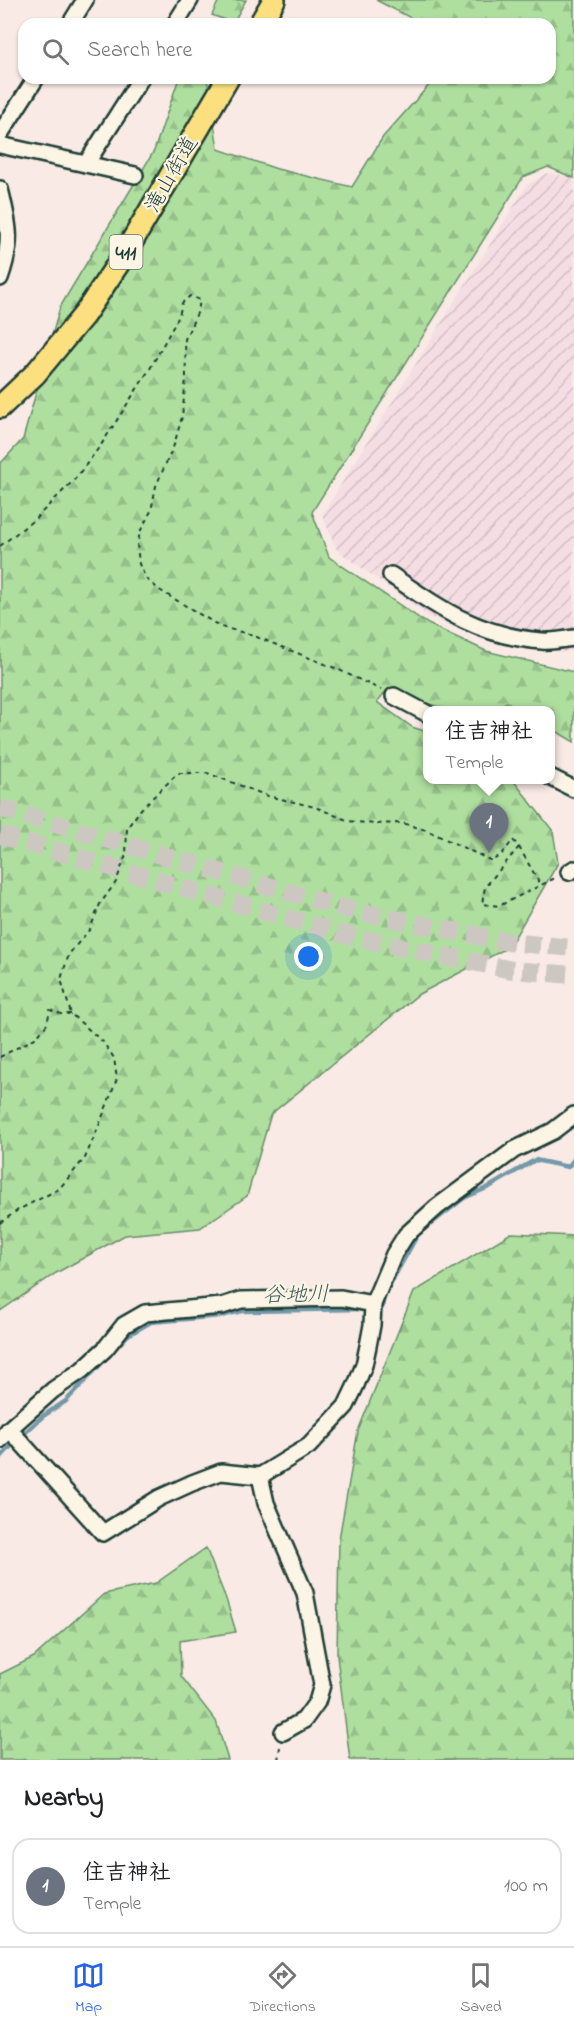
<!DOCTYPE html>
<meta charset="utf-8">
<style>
body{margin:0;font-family:"Indie Flower","Klee One",sans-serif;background:#f6f6f6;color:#202124}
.you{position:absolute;left:309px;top:957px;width:21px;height:21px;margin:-15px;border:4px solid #fff;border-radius:50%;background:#1a73e8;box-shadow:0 0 0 9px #1a73e833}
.badge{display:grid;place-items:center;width:39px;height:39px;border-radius:50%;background:#2563eb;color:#fff;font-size:20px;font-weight:700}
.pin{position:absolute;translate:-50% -50px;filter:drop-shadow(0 2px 3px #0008)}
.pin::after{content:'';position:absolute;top:32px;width:21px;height:18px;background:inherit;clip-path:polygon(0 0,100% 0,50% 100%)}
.popup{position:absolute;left:423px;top:706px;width:132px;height:78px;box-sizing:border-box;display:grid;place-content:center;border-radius:12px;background:#fff;filter:drop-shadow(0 2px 4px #0005);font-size:20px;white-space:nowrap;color:#757577}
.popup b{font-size:22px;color:#202124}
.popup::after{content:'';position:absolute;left:50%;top:100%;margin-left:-12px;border:12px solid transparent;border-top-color:#fff}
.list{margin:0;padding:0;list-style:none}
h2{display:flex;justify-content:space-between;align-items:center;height:78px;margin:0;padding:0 24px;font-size:26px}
h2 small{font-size:20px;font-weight:400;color:#757577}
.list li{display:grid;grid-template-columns:39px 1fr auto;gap:18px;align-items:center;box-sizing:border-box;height:96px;margin:0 12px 12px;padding:0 12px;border:2px solid #e0e0e0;border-radius:18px}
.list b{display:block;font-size:22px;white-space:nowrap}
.list p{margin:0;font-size:20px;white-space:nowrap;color:#757577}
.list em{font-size:20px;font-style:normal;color:#757577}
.icon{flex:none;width:33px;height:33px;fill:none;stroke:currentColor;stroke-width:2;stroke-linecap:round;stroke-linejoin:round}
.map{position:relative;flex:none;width:574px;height:1760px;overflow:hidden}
.search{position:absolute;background:#fff;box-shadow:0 2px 4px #0004;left:18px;right:18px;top:18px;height:66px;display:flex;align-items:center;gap:15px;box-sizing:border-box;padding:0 21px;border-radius:18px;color:#757577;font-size:22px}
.sheet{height:186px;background:#fff}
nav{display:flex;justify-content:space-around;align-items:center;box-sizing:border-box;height:84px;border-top:2px solid #e0e0e0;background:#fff;font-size:16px;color:#757577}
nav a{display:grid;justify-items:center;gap:3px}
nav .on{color:#2563eb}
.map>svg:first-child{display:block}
</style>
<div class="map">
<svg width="574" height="1760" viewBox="0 0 574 1760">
<defs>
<pattern id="industrial-furrows" width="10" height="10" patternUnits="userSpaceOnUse" patternTransform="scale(1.5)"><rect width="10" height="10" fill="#f5dde4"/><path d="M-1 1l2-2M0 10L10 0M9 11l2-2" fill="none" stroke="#d2bfc4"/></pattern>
<pattern id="forest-firs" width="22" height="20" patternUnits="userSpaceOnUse" patternTransform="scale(1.5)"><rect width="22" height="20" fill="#afdf9f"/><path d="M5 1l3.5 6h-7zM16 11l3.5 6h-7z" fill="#96c08a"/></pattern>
</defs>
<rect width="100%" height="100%" fill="#f9eae5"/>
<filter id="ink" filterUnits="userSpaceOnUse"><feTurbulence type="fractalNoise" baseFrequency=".0167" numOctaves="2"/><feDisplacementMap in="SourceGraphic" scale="12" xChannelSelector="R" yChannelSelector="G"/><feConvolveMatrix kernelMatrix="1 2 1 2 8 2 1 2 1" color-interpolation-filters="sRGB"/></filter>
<g filter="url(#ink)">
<path fill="url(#industrial-furrows)" d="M 547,173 L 574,178 L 574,650 L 565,652 L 509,646 L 430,617 L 337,550 L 322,515 L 527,185 Z"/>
<g fill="url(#forest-firs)" stroke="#678e6a" stroke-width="1.5">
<path d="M 219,0 L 246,0 L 233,23 L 212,15 Z"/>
<path d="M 376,0 L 574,0 L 574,178 L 548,167 L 523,177 L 312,512 L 329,557 L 428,624 L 486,651 L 574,672 L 574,742 L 551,728 L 550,710 L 521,710 L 507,702 L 491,710 L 448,710 L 387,690 L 377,702 L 412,727 L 427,732 L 428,780 L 513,780 L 553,831 L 558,863 L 509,947 L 419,994 L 271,1114 L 247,1196 L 200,1228 L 125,1235 L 56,1273 L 0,1311 L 0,464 L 23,439 L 60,307 L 154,151 L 179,78 L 207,78 L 218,149 L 277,169 L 352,187 L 383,137 L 431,83 L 430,78 L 550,78 L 550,24 L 413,24 L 411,18 Z"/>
<path d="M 511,1233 L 574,1236 L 574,1760 L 350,1760 L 337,1656 L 339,1539 L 358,1431 L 414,1292 Z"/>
<path d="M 206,1548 L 226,1599 L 236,1632 L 180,1641 L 181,1676 L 216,1721 L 228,1760 L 0,1760 L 0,1674 L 34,1657 L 104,1594 L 156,1583 Z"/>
</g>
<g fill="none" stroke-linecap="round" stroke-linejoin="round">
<g stroke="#7399a9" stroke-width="4.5">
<path d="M 374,1308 L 382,1308 L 384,1295 L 418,1234 L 464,1198 L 489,1187 L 535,1160 L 568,1167 L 574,1159"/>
<path d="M 0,1458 L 14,1443 L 43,1416 L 66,1401 L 128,1335 L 151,1322 L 221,1316 L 242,1311 L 363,1309"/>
</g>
<g stroke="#cdc7c2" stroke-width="18" stroke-dasharray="18 9" stroke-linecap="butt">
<path d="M 0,808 L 350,910 L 508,942 L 574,948"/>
<path d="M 0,835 L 357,938 L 512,970 L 574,975"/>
</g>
<g stroke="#1f3d34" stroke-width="20">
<g id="minor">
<path d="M 70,24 L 85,0"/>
<path d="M 175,24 L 190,0"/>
<path d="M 0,134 L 36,78"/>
<path d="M 0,145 L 135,175"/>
<path d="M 86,164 L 141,78"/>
<path d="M 0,189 C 9,226 13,241 0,278"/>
<path d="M 391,575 C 441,609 478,636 542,641 C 552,642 564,639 574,638"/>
<path d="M 394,696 L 428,714"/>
<path d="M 550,777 L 574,789"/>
<path d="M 569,872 L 574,869"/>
<path d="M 9,1429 L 103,1533 L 159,1498 L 192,1483 L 221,1472 L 260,1476 L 309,1446 L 346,1406 L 356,1385 L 364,1365 L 368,1346 L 372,1325 L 373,1304 L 394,1254 L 406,1235 L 437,1207 L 514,1150 L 553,1131 L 574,1115"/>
<path d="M 0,1440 L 9,1429 L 53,1390 L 82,1370 L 105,1349 L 124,1325 L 145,1313 L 222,1306 L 241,1300 L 341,1298 L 373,1304"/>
<path d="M 260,1476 L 266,1503 L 305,1593 L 322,1685 L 317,1702 L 304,1720 L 283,1732"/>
</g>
</g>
<g stroke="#1f3d34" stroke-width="26">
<g id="highway">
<path d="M 260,24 L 274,0"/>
<path d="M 0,407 L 35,374 L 84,315 L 124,255 L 228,78"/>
</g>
</g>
<g stroke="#1f3d34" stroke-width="2" stroke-dasharray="4.5 4.5" stroke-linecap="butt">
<path d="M 0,546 L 35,519 L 75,479 L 101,445 L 151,367 L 179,316 L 182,303 L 190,296 L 200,300 L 198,311 L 185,339 L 186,378 L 182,417 L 174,445 L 156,486 L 151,511 L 141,530 L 137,544 L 139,564 L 146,579 L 161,591 L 221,627 L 249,634 L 335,668 L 381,690"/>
<path d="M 519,847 L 540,884"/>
<path d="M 0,1057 L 37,1037 L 47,1024 L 50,1010 L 61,1014 L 71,1014"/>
<path d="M 0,1223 L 18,1210 L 59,1189 L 85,1158 L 98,1128 L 117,1079 L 114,1058 L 103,1042 L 71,1014 L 61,979 L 69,954 L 90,929 L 100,904 L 116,882 L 126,855 L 127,828 L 141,809 L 178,773 L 207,773 L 268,796 L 315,807 L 349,821 L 375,824 L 402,823 L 426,830 L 492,861 L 502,854 L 513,840 L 519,847 L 485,887 L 482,904 L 499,906 L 555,878"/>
<path d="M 278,1760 L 280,1747"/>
</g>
<use href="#minor" stroke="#fcf5e5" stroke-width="15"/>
<use href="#highway" stroke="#fce080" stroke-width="21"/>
</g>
</g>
<g text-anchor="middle" stroke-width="4.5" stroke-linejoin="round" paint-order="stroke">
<rect fill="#fcf5e5" stroke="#617469" stroke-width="1.5" x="109.5" y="235" width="33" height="34" rx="4.5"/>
<g font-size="20" font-weight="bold" fill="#1f3d34">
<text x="126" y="259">411</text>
</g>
<g font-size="21" fill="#1f3d34" stroke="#fcf5e5">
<text transform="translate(171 174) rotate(-60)" y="7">滝山街道</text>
</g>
<g font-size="22" font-style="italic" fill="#3b5c5b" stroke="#fcf5e5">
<text transform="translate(296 1293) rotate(-1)" y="8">谷地川</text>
</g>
</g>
</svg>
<div class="you"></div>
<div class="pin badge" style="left:489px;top:853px;background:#6b7280">1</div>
<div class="popup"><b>住吉神社</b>Temple</div>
<div class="search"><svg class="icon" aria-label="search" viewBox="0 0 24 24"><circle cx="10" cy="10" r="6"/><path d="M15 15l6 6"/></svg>Search here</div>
</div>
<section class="sheet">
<h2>Nearby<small></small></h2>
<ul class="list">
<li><span class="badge" style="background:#6b7280">1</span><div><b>住吉神社</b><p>Temple</p></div><em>100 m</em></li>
</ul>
</section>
<nav>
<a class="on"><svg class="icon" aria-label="map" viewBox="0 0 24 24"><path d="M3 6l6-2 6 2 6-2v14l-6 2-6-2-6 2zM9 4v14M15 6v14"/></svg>Map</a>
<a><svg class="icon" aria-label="directions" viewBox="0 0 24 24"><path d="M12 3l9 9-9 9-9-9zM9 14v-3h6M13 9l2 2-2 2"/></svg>Directions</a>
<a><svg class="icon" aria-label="saved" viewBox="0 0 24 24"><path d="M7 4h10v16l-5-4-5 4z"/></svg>Saved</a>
</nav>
